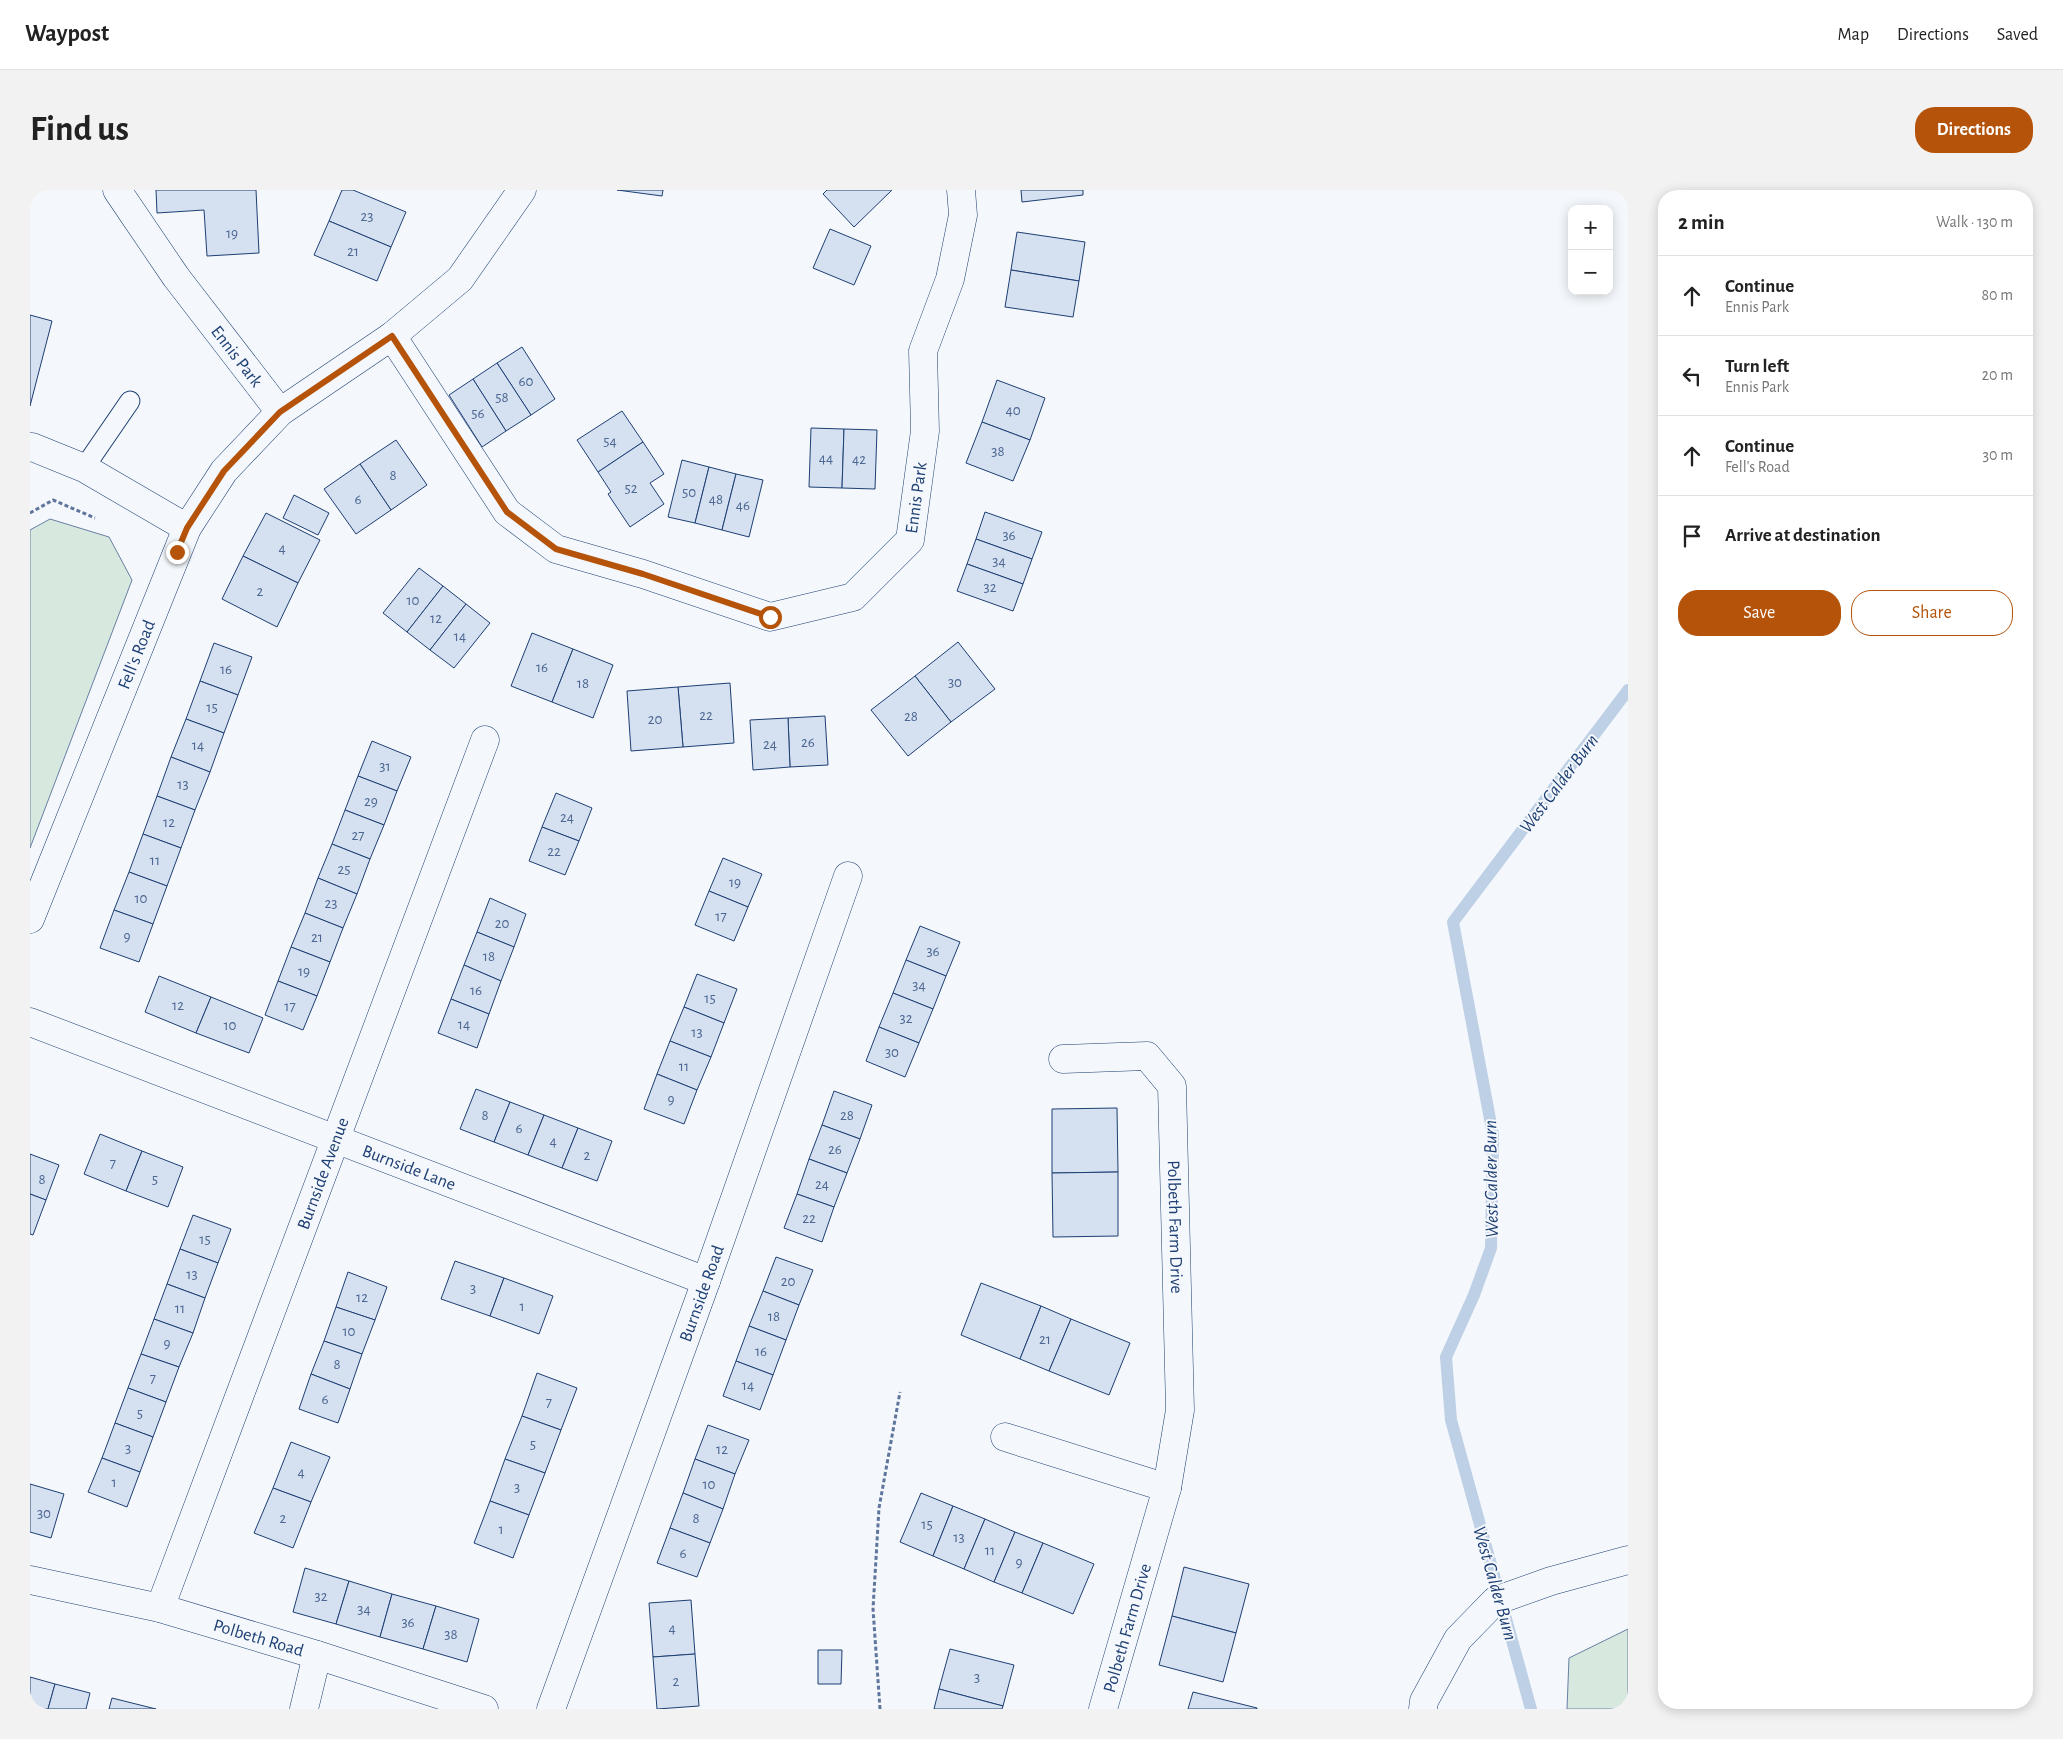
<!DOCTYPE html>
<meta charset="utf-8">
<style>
body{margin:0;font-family:"Alegreya Sans",sans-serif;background:#f2f2f2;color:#222}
.controls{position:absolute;right:15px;top:15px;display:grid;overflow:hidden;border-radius:10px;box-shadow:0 2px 12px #0003}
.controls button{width:45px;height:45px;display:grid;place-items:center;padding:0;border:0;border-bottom:1px solid #e0e0e0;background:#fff;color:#222;font:25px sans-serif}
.stop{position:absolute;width:15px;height:15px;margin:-11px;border:4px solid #b45309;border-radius:50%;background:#fff}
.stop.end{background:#b45309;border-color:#fff;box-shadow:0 1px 5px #0008}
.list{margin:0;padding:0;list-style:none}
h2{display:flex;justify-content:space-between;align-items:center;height:65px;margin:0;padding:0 20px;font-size:21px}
h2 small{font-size:16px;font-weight:400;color:#767676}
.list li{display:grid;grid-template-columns:32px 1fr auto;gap:15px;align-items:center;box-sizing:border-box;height:80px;padding:0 20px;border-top:1px solid #e0e0e0}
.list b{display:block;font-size:19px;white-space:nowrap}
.list p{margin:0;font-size:16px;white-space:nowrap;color:#767676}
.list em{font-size:16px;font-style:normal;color:#767676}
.actions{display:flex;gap:10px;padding:15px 20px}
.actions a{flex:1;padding:11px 0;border:1px solid #b45309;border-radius:20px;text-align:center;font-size:18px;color:#b45309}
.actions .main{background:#b45309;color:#fff}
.icon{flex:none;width:28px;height:28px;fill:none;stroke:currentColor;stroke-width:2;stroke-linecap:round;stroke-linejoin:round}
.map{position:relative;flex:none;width:1598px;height:1519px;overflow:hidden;border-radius:20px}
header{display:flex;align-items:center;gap:30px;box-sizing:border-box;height:70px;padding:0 25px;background:#fff;border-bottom:1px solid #e0e0e0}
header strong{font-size:24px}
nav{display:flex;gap:28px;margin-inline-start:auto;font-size:18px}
.intro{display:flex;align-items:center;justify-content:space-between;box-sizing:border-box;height:120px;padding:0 30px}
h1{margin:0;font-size:35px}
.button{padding:12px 22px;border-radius:20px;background:#b45309;color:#fff;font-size:18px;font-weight:700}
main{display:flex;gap:30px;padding:0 30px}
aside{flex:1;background:#fff;border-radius:20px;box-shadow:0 2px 12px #0003}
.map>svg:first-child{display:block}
</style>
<header>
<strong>Waypost</strong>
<nav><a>Map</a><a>Directions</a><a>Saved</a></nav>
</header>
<div class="intro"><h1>Find us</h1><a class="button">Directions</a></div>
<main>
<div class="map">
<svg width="1598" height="1519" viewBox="0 0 1598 1519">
<rect width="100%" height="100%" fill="#f4f7fb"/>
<g fill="#d7e8df" stroke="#687fa3">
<path d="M 20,329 L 79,347 L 102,390 L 0,658 L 0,340 Z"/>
<path d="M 1598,1439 L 1598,1519 L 1537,1519 L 1539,1468 Z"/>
</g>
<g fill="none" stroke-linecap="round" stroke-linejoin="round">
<path stroke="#bed0e5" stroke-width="12" d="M 1501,1519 L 1421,1230 L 1416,1167 L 1444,1105 L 1461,1058 L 1463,945 L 1423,732 L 1598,500"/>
</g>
<g fill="#d5e0f0" stroke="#1d3f73">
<path d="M 126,0 L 226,0 L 229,63 L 177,66 L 174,20 L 127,23 Z"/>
<path d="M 312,0 L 323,0 L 376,22 L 361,57 L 299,31 Z"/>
<path d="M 587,0 L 633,0 L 632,6 Z"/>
<path d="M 797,0 L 862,0 L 824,37 L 793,4 Z"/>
<path d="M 991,0 L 1053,0 L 1053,5 L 992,12 Z"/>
<path d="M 299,31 L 361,57 L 347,91 L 284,65 Z"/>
<path d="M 800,39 L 841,56 L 824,95 L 783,78 Z"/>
<path d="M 987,42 L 1055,52 L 1049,91 L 981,80 Z"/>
<path d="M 981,80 L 1049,91 L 1043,127 L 975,117 Z"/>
<path d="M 0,125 L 22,131 L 0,216 Z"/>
<path d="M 492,157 L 525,209 L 501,225 L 467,173 Z"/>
<path d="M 467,173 L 501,225 L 476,241 L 443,189 Z"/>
<path d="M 443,189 L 476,241 L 452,257 L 419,205 Z"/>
<path d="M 967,190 L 1015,208 L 1000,250 L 952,232 Z"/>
<path d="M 592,221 L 613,252 L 568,282 L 547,250 Z"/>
<path d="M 952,232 L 1000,250 L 983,291 L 936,273 Z"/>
<path d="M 781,238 L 814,239 L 812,298 L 779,297 Z"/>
<path d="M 814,239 L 847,240 L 845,299 L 812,298 Z"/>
<path d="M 366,250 L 397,295 L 361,320 L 330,274 Z"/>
<path d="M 613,252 L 634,284 L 620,293 L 634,314 L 600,337 L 578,304 L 581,302 L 568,282 Z"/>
<path d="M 652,270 L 679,277 L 665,333 L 638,327 Z"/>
<path d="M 330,274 L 361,320 L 326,344 L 294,299 Z"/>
<path d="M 679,277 L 706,284 L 692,340 L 665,333 Z"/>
<path d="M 706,284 L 733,290 L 719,347 L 692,340 Z"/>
<path d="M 264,305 L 299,323 L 288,345 L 253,328 Z"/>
<path d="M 955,322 L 1012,342 L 1002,369 L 946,349 Z"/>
<path d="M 236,323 L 290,350 L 268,393 L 213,366 Z"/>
<path d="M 946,349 L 1002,369 L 993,394 L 937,374 Z"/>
<path d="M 213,366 L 268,393 L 247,437 L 192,409 Z"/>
<path d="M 937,374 L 993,394 L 983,421 L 927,401 Z"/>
<path d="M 389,378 L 413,396 L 377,442 L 353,423 Z"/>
<path d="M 413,396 L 436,414 L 400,460 L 377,442 Z"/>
<path d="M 436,414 L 460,433 L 424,478 L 400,460 Z"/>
<path d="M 502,443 L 543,459 L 522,512 L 481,496 Z"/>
<path d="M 928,452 L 965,499 L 921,532 L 885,486 Z"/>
<path d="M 184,453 L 222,467 L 208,505 L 170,491 Z"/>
<path d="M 543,459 L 583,475 L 563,528 L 522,512 Z"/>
<path d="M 885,486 L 921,532 L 878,566 L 841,520 Z"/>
<path d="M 170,491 L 208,505 L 194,543 L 156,529 Z"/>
<path d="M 700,493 L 704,553 L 653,557 L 648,497 Z"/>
<path d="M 648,497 L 653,557 L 601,561 L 597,501 Z"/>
<path d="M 795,526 L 798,575 L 760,577 L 758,528 Z"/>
<path d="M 758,528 L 760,577 L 723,580 L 720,530 Z"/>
<path d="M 156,529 L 194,543 L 180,582 L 141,567 Z"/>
<path d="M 342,551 L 381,567 L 367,601 L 328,586 Z"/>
<path d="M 141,567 L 180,582 L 165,620 L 127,606 Z"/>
<path d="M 328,586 L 367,601 L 354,635 L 315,620 Z"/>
<path d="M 526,603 L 562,618 L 549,651 L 512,637 Z"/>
<path d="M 127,606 L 165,620 L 151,658 L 113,644 Z"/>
<path d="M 315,620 L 354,635 L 340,669 L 302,654 Z"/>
<path d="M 512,637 L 549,651 L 535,685 L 499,671 Z"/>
<path d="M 113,644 L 151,658 L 137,696 L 99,682 Z"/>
<path d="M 302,654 L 340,669 L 327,704 L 288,688 Z"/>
<path d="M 693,668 L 732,684 L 718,717 L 679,701 Z"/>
<path d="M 99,682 L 137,696 L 123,734 L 84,720 Z"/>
<path d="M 288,688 L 327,704 L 313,738 L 275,723 Z"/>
<path d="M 679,701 L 718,717 L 704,751 L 665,735 Z"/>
<path d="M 460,708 L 496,724 L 484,757 L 447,742 Z"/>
<path d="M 84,720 L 123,734 L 109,772 L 70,758 Z"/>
<path d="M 275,723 L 313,738 L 300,772 L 261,757 Z"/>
<path d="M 890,736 L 930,752 L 916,786 L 876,770 Z"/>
<path d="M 447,742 L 484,757 L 471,791 L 434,775 Z"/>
<path d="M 261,757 L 300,772 L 287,806 L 248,791 Z"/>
<path d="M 876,770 L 916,786 L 903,819 L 863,803 Z"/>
<path d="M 434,775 L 471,791 L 459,824 L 421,809 Z"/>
<path d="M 667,784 L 707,799 L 694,833 L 654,817 Z"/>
<path d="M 129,786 L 181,807 L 166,843 L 115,822 Z"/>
<path d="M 248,791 L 287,806 L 273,840 L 235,825 Z"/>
<path d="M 863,803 L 903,819 L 889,853 L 849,837 Z"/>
<path d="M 181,807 L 233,828 L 219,863 L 166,843 Z"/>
<path d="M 421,809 L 459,824 L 447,858 L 408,843 Z"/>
<path d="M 654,817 L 694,833 L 681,867 L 640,851 Z"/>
<path d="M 849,837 L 889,853 L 875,887 L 836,871 Z"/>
<path d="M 640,851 L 681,867 L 667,900 L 627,884 Z"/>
<path d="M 627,884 L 667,900 L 654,934 L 614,919 Z"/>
<path d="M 446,899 L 480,912 L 464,952 L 430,939 Z"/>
<path d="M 804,901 L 842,915 L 830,949 L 792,935 Z"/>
<path d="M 480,912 L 514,925 L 498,965 L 464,952 Z"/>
<path d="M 1087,918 L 1088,982 L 1022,983 L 1022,919 Z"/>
<path d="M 514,925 L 548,938 L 532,978 L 498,965 Z"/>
<path d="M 792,935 L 830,949 L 817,983 L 779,969 Z"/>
<path d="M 548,938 L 582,951 L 567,991 L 532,978 Z"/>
<path d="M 70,944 L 112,961 L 96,1001 L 54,984 Z"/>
<path d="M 112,961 L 153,977 L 138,1017 L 96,1001 Z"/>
<path d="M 0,964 L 29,975 L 16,1010 L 0,1004 Z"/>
<path d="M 779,969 L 817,983 L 804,1017 L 767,1004 Z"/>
<path d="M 1088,982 L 1088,1046 L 1023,1047 L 1022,983 Z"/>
<path d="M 0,1004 L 16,1010 L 3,1045 L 0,1044 Z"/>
<path d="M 767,1004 L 804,1017 L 792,1052 L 754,1038 Z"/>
<path d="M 163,1025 L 201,1039 L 188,1073 L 150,1059 Z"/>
<path d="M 150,1059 L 188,1073 L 175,1108 L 137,1094 Z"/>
<path d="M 746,1067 L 783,1080 L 769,1115 L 733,1101 Z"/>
<path d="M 425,1071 L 474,1088 L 460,1126 L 411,1109 Z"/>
<path d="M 318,1082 L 357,1097 L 345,1130 L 306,1117 Z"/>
<path d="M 474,1088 L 523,1106 L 509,1144 L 460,1126 Z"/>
<path d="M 951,1093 L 1011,1116 L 990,1169 L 931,1145 Z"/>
<path d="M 137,1094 L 175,1108 L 163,1143 L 124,1129 Z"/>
<path d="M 733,1101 L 769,1115 L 756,1150 L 719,1136 Z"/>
<path d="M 1011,1116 L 1041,1129 L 1019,1181 L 990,1169 Z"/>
<path d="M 306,1117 L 345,1130 L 332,1164 L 294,1151 Z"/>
<path d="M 124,1129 L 163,1143 L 149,1177 L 111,1164 Z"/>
<path d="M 1041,1129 L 1100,1153 L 1079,1205 L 1019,1181 Z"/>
<path d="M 719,1136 L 756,1150 L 743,1185 L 706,1171 Z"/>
<path d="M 294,1151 L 332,1164 L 320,1199 L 281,1184 Z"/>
<path d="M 111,1164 L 149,1177 L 136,1212 L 98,1198 Z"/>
<path d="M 706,1171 L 743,1185 L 730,1220 L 693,1206 Z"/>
<path d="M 507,1183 L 547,1198 L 531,1240 L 492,1226 Z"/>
<path d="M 281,1184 L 320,1199 L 308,1233 L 269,1219 Z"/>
<path d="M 98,1198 L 136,1212 L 123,1247 L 85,1233 Z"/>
<path d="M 492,1226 L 531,1240 L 515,1283 L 475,1269 Z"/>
<path d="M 85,1233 L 123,1247 L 110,1282 L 72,1268 Z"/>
<path d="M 678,1235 L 719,1250 L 705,1284 L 665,1269 Z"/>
<path d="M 261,1252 L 300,1267 L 281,1312 L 243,1298 Z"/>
<path d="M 72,1268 L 110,1282 L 97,1317 L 58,1302 Z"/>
<path d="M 475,1269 L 515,1283 L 499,1325 L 460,1311 Z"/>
<path d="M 665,1269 L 705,1284 L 693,1319 L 653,1303 Z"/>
<path d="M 0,1294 L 34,1304 L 21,1348 L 0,1342 Z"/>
<path d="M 243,1298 L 281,1312 L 263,1358 L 224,1343 Z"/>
<path d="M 653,1303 L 693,1319 L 680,1353 L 640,1338 Z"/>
<path d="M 891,1303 L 923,1316 L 903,1366 L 870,1352 Z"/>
<path d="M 460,1311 L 499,1325 L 483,1368 L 444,1353 Z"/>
<path d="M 923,1316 L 955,1329 L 934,1379 L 903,1366 Z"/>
<path d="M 955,1329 L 985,1342 L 964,1392 L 934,1379 Z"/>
<path d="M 640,1338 L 680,1353 L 667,1387 L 627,1373 Z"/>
<path d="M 985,1342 L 1013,1353 L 992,1403 L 964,1392 Z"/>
<path d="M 1013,1353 L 1064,1374 L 1043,1424 L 992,1403 Z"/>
<path d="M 1154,1377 L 1219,1394 L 1206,1443 L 1142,1426 Z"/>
<path d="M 275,1378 L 319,1391 L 306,1434 L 263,1422 Z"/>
<path d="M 319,1391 L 362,1404 L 350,1447 L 306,1434 Z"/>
<path d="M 362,1404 L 406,1416 L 393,1459 L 350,1447 Z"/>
<path d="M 661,1410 L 665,1464 L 623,1467 L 619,1413 Z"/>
<path d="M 406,1416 L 449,1429 L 437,1472 L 393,1459 Z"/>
<path d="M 1142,1426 L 1206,1443 L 1193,1492 L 1129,1475 Z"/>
<path d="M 920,1459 L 984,1475 L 973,1516 L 909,1499 Z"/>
<path d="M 788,1460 L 812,1460 L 811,1494 L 788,1494 Z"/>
<path d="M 665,1464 L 669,1516 L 627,1519 L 623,1467 Z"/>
<path d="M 0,1487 L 25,1494 L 18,1519 L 0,1519 Z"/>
<path d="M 25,1494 L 60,1503 L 56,1519 L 18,1519 Z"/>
<path d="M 909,1499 L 973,1516 L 972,1519 L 904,1519 Z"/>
<path d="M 1163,1502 L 1227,1518 L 1227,1519 L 1158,1519 Z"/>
<path d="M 82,1508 L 126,1519 L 79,1519 Z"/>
</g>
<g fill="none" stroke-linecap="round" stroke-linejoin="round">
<g stroke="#1d3f73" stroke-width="21">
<path id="lane" d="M 54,278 L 100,211"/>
</g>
<g stroke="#1d3f73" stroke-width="29">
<g id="street">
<path id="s1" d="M 87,0 L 146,87 L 250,222"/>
<path id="s2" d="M 362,146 L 477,322 L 526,359 L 613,384 L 740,427 L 823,407 L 880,350 L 895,241 L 893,161 L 920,89 L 933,25 L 931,0"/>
<path d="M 2,257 L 54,278 L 157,338"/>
<path id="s3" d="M 0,729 L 157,338 L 194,281 L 250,222 L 362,146 L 430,89 L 492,0"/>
<path id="s4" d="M 0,832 L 676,1091"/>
<path id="s5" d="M 1033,869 L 1117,866 L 1142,896 L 1150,1220 L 1137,1298 L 1073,1519"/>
<path d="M 975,1247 L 1137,1298"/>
<path id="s6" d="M 130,1418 L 455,550"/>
<path d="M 274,1519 L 287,1465"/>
<path id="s7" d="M 521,1519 L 676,1091 L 818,686"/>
</g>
</g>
<g stroke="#1d3f73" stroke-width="29">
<g id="secondary">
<path id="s8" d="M 0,1390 L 130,1418 L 287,1465 L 454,1519"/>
<path d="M 1393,1519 L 1394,1511 L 1428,1449 L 1465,1411 L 1521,1391 L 1598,1370"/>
</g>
</g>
<g stroke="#5e769c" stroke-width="3" stroke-dasharray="4 2.5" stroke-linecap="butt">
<path d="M 0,323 L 23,310 L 65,328"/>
<path d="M 850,1519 L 843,1419 L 849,1318 L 870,1202"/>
</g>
<use href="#lane" stroke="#f4f7fb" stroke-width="19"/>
<use href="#street" stroke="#f4f7fb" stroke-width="28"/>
<use href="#secondary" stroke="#f4f7fb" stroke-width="28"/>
</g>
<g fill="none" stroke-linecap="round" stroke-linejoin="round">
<path stroke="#b45309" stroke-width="6" d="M 147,362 L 157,338 L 194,281 L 250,222 L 362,146 L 477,322 L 526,359 L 613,384 L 740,427"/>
</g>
<g text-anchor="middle" stroke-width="4" stroke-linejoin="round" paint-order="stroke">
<g font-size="15" fill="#4b6792">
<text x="337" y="31">23</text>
<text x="202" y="48">19</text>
<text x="323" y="66">21</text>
<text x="496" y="196">60</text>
<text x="472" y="212">58</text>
<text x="983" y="225">40</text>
<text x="448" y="228">56</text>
<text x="580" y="256">54</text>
<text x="968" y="266">38</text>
<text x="796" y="273">44</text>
<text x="829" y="274">42</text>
<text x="363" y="290">8</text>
<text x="601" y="303">52</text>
<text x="659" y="307">50</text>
<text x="328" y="314">6</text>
<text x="686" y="314">48</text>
<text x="713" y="320">46</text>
<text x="979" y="350">36</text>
<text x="252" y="363">4</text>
<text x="969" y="376">34</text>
<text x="960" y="402">32</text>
<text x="230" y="406">2</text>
<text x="383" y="415">10</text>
<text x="406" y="433">12</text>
<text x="430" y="451">14</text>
<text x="512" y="482">16</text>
<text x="196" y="484">16</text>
<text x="925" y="497">30</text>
<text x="553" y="498">18</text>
<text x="182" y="522">15</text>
<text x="676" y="530">22</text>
<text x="881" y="531">28</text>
<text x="625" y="534">20</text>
<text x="778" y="557">26</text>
<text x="740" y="559">24</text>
<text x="168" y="560">14</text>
<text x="355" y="581">31</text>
<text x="153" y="599">13</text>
<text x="341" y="616">29</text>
<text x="537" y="632">24</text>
<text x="139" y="637">12</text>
<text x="328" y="650">27</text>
<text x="524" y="666">22</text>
<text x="125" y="675">11</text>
<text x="314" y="684">25</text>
<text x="705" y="697">19</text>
<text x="111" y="713">10</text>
<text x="301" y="718">23</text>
<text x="691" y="731">17</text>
<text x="472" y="738">20</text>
<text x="97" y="751">9</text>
<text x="287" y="752">21</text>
<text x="903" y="766">36</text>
<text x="459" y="771">18</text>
<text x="274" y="786">19</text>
<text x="889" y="800">34</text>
<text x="446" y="805">16</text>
<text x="680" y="813">15</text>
<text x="148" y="820">12</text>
<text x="260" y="821">17</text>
<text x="876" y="833">32</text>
<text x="434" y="839">14</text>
<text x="200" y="840">10</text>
<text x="667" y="847">13</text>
<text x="862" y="867">30</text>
<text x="654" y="881">11</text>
<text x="641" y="914">9</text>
<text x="455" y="930">8</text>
<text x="817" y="930">28</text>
<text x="489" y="943">6</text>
<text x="523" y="956">4</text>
<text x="805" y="964">26</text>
<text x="557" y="970">2</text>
<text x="83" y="978">7</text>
<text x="12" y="994">8</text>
<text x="125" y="994">5</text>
<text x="792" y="999">24</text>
<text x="779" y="1033">22</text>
<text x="175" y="1054">15</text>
<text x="162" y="1089">13</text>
<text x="758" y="1096">20</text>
<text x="443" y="1103">3</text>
<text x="332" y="1112">12</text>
<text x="492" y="1121">1</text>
<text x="150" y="1123">11</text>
<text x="744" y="1131">18</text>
<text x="319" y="1146">10</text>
<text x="1015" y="1154">21</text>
<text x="137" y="1158">9</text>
<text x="731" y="1166">16</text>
<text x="307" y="1179">8</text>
<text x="123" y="1193">7</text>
<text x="718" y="1200">14</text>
<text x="295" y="1214">6</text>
<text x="519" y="1217">7</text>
<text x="110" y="1228">5</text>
<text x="503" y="1259">5</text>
<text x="98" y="1263">3</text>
<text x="692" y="1264">12</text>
<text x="271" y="1287">4</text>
<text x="84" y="1297">1</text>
<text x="679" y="1299">10</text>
<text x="487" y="1302">3</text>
<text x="14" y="1328">30</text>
<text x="253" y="1333">2</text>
<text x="666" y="1333">8</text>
<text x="897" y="1339">15</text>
<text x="471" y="1344">1</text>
<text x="929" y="1352">13</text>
<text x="960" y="1365">11</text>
<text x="653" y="1368">6</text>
<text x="989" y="1377">9</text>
<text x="291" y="1411">32</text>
<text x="334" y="1424">34</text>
<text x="378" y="1437">36</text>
<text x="642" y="1443">4</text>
<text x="421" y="1449">38</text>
<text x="947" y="1492">3</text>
<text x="646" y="1496">2</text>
</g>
<g font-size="18" fill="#1d3f73" stroke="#f4f7fb">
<text dy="6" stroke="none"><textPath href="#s1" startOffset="205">Ennis Park</textPath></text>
<text dy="6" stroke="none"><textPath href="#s2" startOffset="705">Ennis Park</textPath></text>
<text dy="6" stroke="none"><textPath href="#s3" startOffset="285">Fell's Road</textPath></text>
<text dy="6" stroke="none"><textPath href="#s4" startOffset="406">Burnside Lane</textPath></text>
<text dy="6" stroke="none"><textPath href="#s6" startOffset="464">Burnside Avenue</textPath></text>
<text dy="6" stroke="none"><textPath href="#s5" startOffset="264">Polbeth Farm Drive</textPath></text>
<text dy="6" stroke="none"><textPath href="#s7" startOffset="442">Burnside Road</textPath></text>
<text transform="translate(1097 1438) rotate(-74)" y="6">Polbeth Farm Drive</text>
<text dy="6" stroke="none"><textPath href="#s8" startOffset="236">Polbeth Road</textPath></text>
</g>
<g font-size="19" font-style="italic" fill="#1d3f73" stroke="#f4f7fb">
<text transform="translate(1528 593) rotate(-53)" y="7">West Calder Burn</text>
<text transform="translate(1460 989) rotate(-91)" y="7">West Calder Burn</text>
<text transform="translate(1466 1393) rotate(74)" y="7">West Calder Burn</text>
</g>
</g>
</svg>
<div class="controls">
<button>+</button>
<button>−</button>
</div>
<div class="stop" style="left:740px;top:427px"></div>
<div class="stop end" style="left:147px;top:362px"></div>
</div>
<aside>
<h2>2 min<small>Walk · 130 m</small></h2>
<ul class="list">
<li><svg class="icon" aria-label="ahead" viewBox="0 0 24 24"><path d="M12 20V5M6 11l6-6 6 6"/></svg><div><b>Continue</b><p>Ennis Park</p></div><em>80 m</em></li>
<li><svg class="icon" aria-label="left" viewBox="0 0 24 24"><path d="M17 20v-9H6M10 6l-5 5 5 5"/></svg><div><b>Turn left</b><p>Ennis Park</p></div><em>20 m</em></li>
<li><svg class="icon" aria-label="ahead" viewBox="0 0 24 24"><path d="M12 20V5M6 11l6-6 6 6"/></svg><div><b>Continue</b><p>Fell's Road</p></div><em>30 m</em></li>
<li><svg class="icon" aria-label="arrive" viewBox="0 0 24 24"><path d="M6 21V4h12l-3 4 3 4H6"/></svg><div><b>Arrive at destination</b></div></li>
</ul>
<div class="actions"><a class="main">Save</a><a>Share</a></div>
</aside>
</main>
